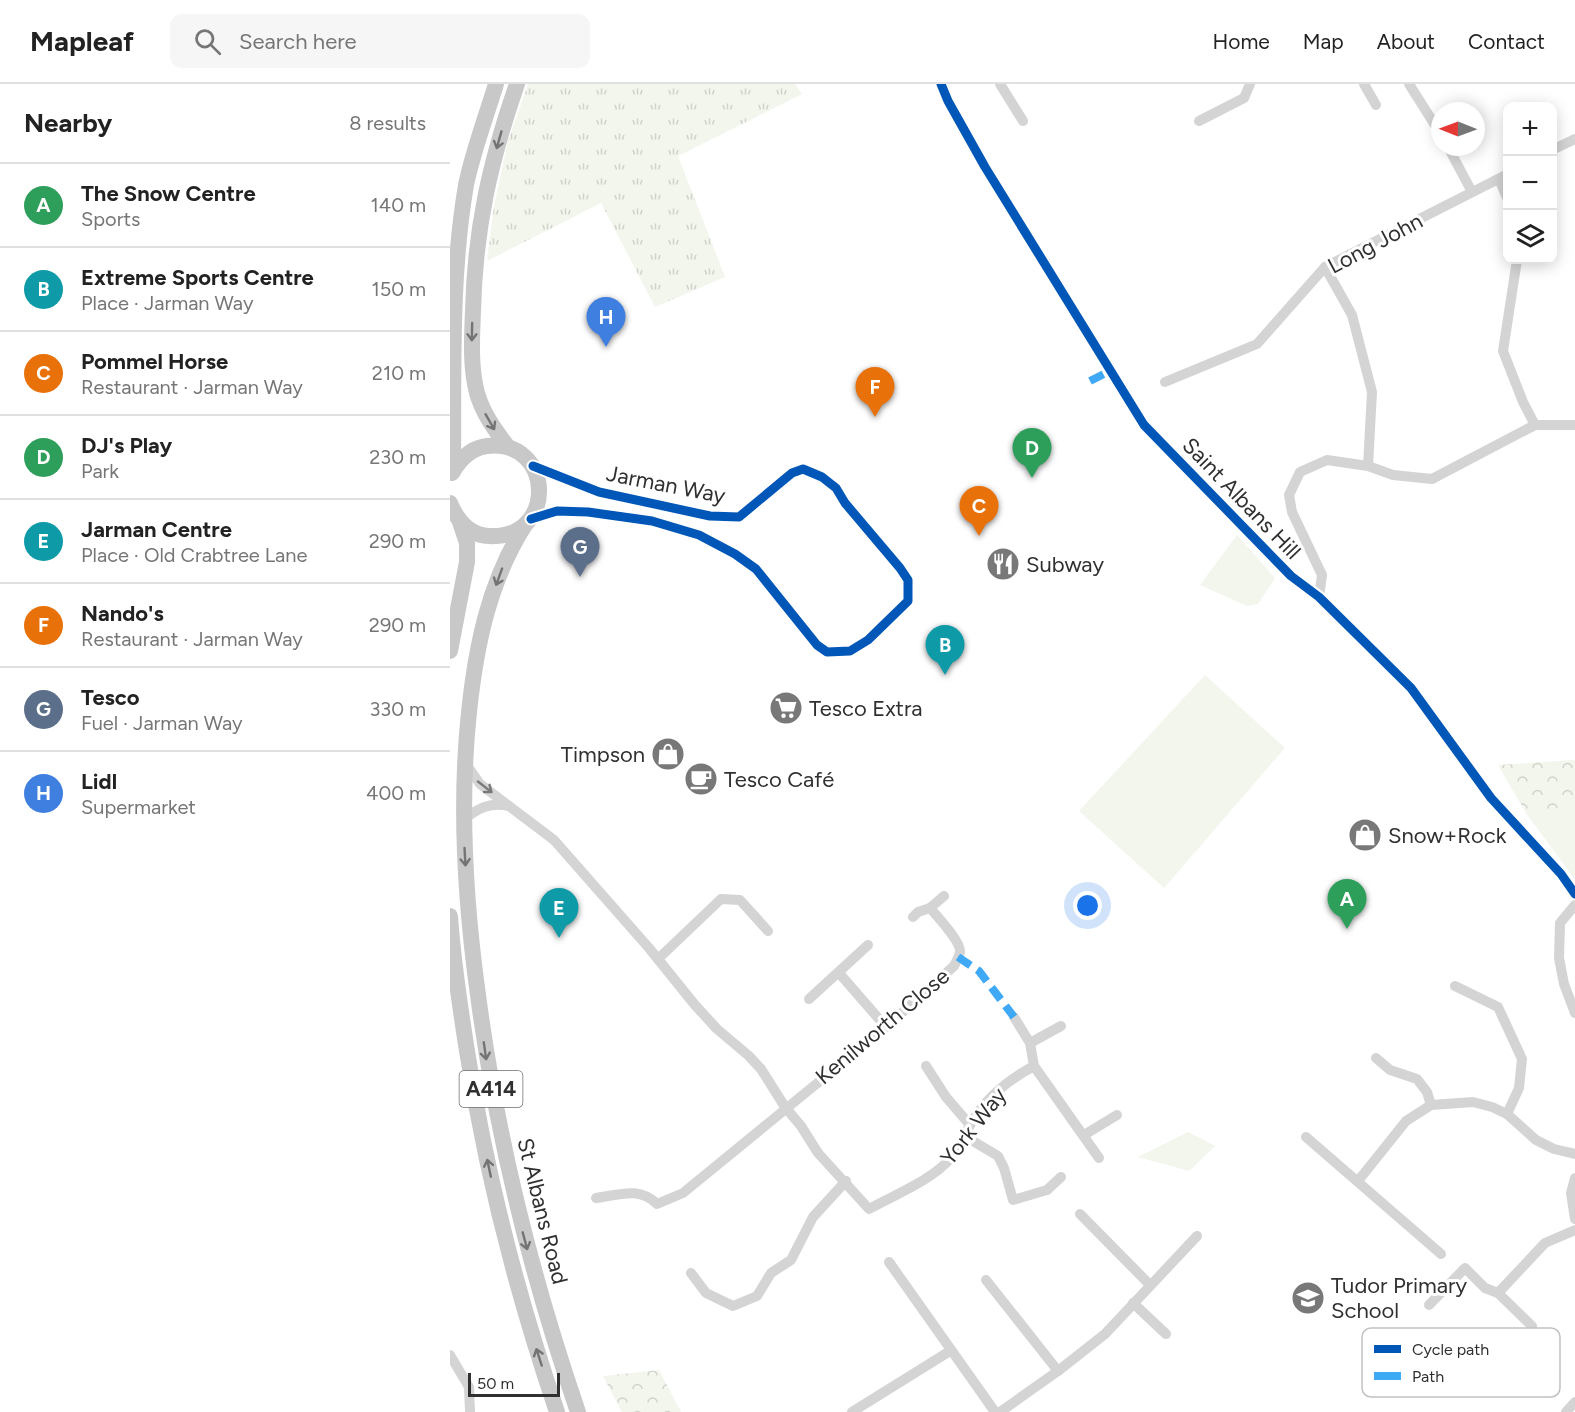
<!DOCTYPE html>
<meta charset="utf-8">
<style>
body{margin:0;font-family:Figtree,sans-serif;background:#f6f6f6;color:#222}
.controls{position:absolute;right:18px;top:18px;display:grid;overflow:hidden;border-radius:12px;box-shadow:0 3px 15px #0003}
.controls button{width:54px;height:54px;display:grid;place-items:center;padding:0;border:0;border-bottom:2px solid #e0e0e0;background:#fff;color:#222;font:30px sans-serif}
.compass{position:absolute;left:981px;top:18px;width:54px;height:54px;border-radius:50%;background:#fff;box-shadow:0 3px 15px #0003;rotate:271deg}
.scale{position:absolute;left:18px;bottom:15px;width:92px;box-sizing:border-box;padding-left:6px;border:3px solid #303030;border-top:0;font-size:16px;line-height:21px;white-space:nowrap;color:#303030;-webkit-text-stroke:4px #fff;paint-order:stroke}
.you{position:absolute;left:638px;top:822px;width:21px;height:21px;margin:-15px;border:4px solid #fff;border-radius:50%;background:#1a73e8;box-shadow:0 0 0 9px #1a73e833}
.badge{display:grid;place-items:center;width:39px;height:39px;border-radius:50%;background:#787878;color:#fff;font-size:20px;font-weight:700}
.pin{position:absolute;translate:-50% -50px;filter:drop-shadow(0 2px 3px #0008)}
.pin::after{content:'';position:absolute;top:32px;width:21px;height:18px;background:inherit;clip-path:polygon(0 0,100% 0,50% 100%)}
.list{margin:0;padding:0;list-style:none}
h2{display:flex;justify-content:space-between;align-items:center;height:78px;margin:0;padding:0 24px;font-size:26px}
h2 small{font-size:20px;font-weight:400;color:#767676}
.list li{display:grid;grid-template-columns:39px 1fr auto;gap:18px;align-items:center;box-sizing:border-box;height:84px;padding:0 24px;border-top:2px solid #e0e0e0}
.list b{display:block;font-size:22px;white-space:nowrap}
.list p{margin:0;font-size:20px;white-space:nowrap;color:#767676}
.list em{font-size:20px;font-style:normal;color:#767676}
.icon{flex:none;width:33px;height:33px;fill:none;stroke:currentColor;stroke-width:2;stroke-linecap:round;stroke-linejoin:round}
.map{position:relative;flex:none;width:1125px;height:1328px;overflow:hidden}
header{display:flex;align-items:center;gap:36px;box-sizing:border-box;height:84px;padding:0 30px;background:#fff;border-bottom:2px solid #e0e0e0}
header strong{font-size:28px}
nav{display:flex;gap:33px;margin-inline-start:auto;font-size:21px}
.search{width:420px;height:54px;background:#f6f6f6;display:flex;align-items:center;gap:15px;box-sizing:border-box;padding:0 21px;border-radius:12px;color:#767676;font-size:22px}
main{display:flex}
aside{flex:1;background:#fff}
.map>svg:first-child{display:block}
</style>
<header>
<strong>Mapleaf</strong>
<div class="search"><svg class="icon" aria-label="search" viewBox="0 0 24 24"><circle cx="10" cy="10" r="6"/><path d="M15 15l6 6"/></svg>Search here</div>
<nav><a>Home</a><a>Map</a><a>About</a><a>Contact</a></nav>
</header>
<main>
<aside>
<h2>Nearby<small>8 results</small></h2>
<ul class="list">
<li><span class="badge" style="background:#2e9e5b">A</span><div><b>The Snow Centre</b><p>Sports</p></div><em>140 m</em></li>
<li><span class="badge" style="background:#0f9aa8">B</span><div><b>Extreme Sports Centre</b><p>Place · Jarman Way</p></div><em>150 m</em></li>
<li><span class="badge" style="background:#e8710a">C</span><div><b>Pommel Horse</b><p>Restaurant · Jarman Way</p></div><em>210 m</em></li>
<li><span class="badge" style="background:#2e9e5b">D</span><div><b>DJ's Play</b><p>Park</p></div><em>230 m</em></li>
<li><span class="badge" style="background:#0f9aa8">E</span><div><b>Jarman Centre</b><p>Place · Old Crabtree Lane</p></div><em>290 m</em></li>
<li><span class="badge" style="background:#e8710a">F</span><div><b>Nando's</b><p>Restaurant · Jarman Way</p></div><em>290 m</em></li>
<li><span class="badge" style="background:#5c6f8a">G</span><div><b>Tesco</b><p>Fuel · Jarman Way</p></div><em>330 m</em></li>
<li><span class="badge" style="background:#3f7fe0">H</span><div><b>Lidl</b><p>Supermarket</p></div><em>400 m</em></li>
</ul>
</aside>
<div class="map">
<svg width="1125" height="1328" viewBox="0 0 1125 1328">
<defs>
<pattern id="grass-tufts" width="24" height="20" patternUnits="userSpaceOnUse" patternTransform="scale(1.5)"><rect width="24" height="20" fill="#f2f6ed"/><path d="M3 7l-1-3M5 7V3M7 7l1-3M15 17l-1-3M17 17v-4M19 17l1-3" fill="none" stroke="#d0d3cc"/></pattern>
<pattern id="forest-crowns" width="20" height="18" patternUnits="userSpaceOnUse" patternTransform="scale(1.5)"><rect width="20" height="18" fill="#f2f6ed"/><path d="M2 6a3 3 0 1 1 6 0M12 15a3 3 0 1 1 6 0" fill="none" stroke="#d0d3cc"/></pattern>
</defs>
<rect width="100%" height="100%" fill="#fff"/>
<path fill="url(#grass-tufts)" d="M 78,0 L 345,0 L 352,10 L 228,72 L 275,193 L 205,223 L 151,119 L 37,177 L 44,122 L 58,57 Z"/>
<g fill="url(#forest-crowns)">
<path d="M 1125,676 L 1125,795 L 1076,729 L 1048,681 Z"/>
<path d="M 209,1286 L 231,1328 L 172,1328 L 153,1292 Z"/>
</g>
<g fill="#f2f6ed">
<path d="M 787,451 L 825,494 L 808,520 L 797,522 L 750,501 Z"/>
<path d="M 755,591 L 835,664 L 714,804 L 629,727 Z"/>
<path d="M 1125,721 L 1125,795 L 1076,729 Z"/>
<path d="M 738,1048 L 765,1062 L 739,1087 L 688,1073 Z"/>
</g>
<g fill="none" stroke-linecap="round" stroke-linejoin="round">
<g stroke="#d4d4d4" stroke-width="10">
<path d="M 550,0 L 573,37"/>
<path d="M 914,0 L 926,21"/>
<path d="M 959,0 L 990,49"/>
<path d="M 749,37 L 794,14 L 800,0"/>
<path d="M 998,63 L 1022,108"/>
<path d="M 1102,66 L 1125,55"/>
<path d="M 1049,95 L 1058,116"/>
<path d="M 1067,176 L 1053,267 L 1073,318 L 1085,341"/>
<path d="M 875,183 L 902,231 L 922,308 L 918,382"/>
<path d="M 715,298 L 807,260 L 875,183 L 1058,90"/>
<path d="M 869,513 L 872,491 L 842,428 L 839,411 L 850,388 L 877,376 L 918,382 L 943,391 L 982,395 L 1085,341 L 1125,341"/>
<path d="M 16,680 L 30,700 L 104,756 L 199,864 L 245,921 L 267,945 L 299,972 L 311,985 L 335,1023 L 351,1042 L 368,1069 L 419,1125 C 446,1110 481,1097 502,1073 C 510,1063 514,1052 520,1041 C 535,1014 558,996 584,982"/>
<path d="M 13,736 C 28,724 40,718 59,722"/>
<path d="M 1125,821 L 1110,839 L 1109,874 L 1114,900 L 1125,929"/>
<path d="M 480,824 L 494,812"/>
<path d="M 208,875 L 271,815 L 290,816 L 318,847"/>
<path d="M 389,889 L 436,943"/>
<path d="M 1005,902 L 1048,923 L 1072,975 L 1069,1004 L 1057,1030"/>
<path d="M 359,915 L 418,861"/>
<path d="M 564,933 L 580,959 L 584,982 L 649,1074"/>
<path d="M 580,959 L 611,942"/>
<path d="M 926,974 L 940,986 L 967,995 L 977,1008 L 981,1021"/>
<path d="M 476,982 L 496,1013 L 520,1041"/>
<path d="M 634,1051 L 667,1031"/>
<path d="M 516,1053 L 548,1072 L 554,1084 L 563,1116 L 597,1106 L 611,1093"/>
<path d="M 856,1053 L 991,1170"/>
<path d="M 1125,1094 L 1121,1109 L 1125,1135"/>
<path d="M 908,1097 L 956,1037 L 981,1021 L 1023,1018 L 1042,1023 L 1057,1030 L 1086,1056 L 1104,1065 L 1125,1070"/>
<path d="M 146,1114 C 169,1111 189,1102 207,1120 L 233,1109 L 436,943 L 504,882 C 506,878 509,873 510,868 C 511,858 487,832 480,824 L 468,828 L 463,833"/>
<path d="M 630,1130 L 700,1201"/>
<path d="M 439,1178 L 545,1328"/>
<path d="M 241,1189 L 256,1209 L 283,1222 L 307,1212 L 321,1189 L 341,1176 L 363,1133 L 396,1097"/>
<path d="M 536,1196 L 608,1287"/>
<path d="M 683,1219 L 716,1250"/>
<path d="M 979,1221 L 1015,1184 L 1035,1204 L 1048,1209"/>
<path d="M 1082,1242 L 1048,1209 L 1095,1159 L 1125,1146"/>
<path d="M 0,1271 L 19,1303 L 20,1328"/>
<path d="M 402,1328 L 500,1267"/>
<path d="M 550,1328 L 608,1287 L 655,1250 L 747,1152"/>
<path d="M 1116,1328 L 1125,1318"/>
</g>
<g stroke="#d4d4d4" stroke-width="12">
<path d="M 491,0 L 498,17 L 535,83 L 694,341 L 841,492 L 869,513 L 961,604 L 1041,714 L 1111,790 L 1125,810"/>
<path d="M 81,435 L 107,427 L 138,428 L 202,437 L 249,451 L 285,470 L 306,485 L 367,561 L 377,568 L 400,567 L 418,556 L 458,517 L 458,496 L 450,484 L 395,419 L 386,404 L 372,393 L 353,385 L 342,389 L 289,433 L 260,432 L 149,408 L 83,382"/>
</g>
<g stroke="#c8c8c8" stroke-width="16">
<path d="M 58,363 C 45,346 33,330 27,309 C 20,282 22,254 23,227 C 25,144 40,78 67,0"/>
<path d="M 3,387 C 4,291 0,195 16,101 C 23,67 36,33 46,0"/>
<path d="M 0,419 C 7,436 19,451 39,452 C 108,456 104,354 37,362 C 21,364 10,375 2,389"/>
<path d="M 75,441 C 39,497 26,562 19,628 C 9,722 15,817 28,911 C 47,1055 81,1191 128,1328"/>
<path d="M 0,567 L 17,478 L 17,459 L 10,438"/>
<path d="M 0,832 C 3,877 10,923 17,967 C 36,1090 67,1210 107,1328"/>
</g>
<g stroke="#3fa9f5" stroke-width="8" stroke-dasharray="15 8" stroke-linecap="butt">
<path d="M 640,297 L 660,287"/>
<path d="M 508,873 L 529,887 L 564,933"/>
</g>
<g stroke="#fff" stroke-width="13">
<g id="cycleway">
<path d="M 491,0 L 498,17 L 535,83 L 694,341 L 841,492 L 869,513 L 961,604 L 1041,714 L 1111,790 L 1125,810"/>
<path d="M 81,435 L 107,427 L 138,428 L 202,437 L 249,451 L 285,470 L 306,485 L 367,561 L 377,568 L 400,567 L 418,556 L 458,517 L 458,496 L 450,484 L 395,419 L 386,404 L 372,393 L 353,385 L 342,389 L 289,433 L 260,432 L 149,408 L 83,382"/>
</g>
</g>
<use href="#cycleway" stroke="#0057b8" stroke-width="9"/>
</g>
<defs><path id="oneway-shaft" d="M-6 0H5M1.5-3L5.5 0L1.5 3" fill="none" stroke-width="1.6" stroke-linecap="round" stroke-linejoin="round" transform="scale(1.5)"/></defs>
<g stroke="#747474">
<use href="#oneway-shaft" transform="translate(49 56) rotate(106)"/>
<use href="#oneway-shaft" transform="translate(22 248) rotate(91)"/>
<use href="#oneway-shaft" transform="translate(40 338) rotate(60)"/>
<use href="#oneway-shaft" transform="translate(49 493) rotate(110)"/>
<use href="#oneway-shaft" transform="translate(15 773) rotate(87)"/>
<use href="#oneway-shaft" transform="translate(35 967) rotate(82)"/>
<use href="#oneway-shaft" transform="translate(39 1084) rotate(-102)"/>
<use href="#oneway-shaft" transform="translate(75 1157) rotate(75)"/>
<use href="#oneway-shaft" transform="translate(89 1273) rotate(-108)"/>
</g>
<use stroke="#7a7a7a" href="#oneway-shaft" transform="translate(35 703) rotate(38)"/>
<defs>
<g id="restaurant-disc" transform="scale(1.725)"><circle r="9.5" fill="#787878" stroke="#fff"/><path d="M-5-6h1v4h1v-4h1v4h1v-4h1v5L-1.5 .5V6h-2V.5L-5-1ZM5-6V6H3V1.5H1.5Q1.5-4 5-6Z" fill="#fff"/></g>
<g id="supermarket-disc" transform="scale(1.725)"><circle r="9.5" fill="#787878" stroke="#fff"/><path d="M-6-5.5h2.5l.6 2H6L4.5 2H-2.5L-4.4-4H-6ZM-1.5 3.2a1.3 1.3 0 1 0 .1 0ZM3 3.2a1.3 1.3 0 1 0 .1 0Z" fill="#fff"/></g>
<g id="shop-disc" transform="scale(1.725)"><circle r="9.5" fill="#787878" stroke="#fff"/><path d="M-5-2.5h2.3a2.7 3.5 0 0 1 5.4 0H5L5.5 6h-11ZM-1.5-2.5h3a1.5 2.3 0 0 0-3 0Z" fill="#fff"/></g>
<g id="cafe-disc" transform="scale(1.725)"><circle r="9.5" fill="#787878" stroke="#fff"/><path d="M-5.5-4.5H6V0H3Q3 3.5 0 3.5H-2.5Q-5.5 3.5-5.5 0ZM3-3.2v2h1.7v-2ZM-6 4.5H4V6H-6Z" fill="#fff"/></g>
<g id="school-disc" transform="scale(1.725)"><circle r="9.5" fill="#787878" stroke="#fff"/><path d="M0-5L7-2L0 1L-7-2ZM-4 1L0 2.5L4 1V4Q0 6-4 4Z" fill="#fff"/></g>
</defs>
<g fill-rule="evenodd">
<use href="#restaurant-disc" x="553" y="480"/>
<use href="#supermarket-disc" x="336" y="624"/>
<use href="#shop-disc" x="218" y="670"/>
<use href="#cafe-disc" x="251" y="695"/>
<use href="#shop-disc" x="915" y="751"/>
<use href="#school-disc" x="858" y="1214"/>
</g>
<g text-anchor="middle" stroke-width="6" stroke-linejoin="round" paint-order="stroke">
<rect fill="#fff" stroke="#6e6e6e" stroke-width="1.5" x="9.5" y="987" width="63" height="36" rx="4.5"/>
<g font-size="21" font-weight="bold" fill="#303030">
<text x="41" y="1012">A414</text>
</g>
<g font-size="22" fill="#303030" stroke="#fff">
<text transform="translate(925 159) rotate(-28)" y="8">Long John</text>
<text transform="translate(216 400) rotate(11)" y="8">Jarman Way</text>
<text transform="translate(792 414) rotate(46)" y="8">Saint Albans Hill</text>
<text transform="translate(432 942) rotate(-40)" y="8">Kenilworth Close</text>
<text transform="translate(523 1042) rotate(-52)" y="8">York Way</text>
<text transform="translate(93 1127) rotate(76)" y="8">St Albans Road</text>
</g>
<g font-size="22" fill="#303030" stroke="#fff" text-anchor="start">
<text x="576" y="488">Subway</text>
<text x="359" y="632">Tesco Extra</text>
<text x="195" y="678" text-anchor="end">Timpson</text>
<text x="274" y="703">Tesco Café</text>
<text x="938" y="759">Snow+Rock</text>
<text x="881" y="1209">Tudor Primary<tspan x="881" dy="25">School</tspan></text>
</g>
</g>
<rect x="912" y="1244" width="198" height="69" rx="9" fill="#fff" stroke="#c1c1c1" stroke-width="1.5"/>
<rect x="924" y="1261" width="27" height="8" fill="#0057b8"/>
<rect x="924" y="1288" width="27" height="8" fill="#3fa9f5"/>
<g font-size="16" fill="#303030">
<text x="962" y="1271">Cycle path</text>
<text x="962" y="1298">Path</text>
</g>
</svg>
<div class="controls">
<button>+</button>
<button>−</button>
<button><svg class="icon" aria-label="layers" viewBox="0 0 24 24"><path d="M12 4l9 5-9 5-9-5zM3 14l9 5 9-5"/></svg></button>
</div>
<svg class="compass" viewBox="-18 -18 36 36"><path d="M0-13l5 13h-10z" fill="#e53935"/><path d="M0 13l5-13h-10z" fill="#767676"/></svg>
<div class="scale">50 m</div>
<div class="you"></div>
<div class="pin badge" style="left:897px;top:845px;background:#2e9e5b">A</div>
<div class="pin badge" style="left:495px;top:591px;background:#0f9aa8">B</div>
<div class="pin badge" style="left:529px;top:452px;background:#e8710a">C</div>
<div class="pin badge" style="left:582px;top:394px;background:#2e9e5b">D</div>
<div class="pin badge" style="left:109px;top:854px;background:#0f9aa8">E</div>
<div class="pin badge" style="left:425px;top:333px;background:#e8710a">F</div>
<div class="pin badge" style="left:130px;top:493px;background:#5c6f8a">G</div>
<div class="pin badge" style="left:156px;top:263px;background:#3f7fe0">H</div>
</div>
</main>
